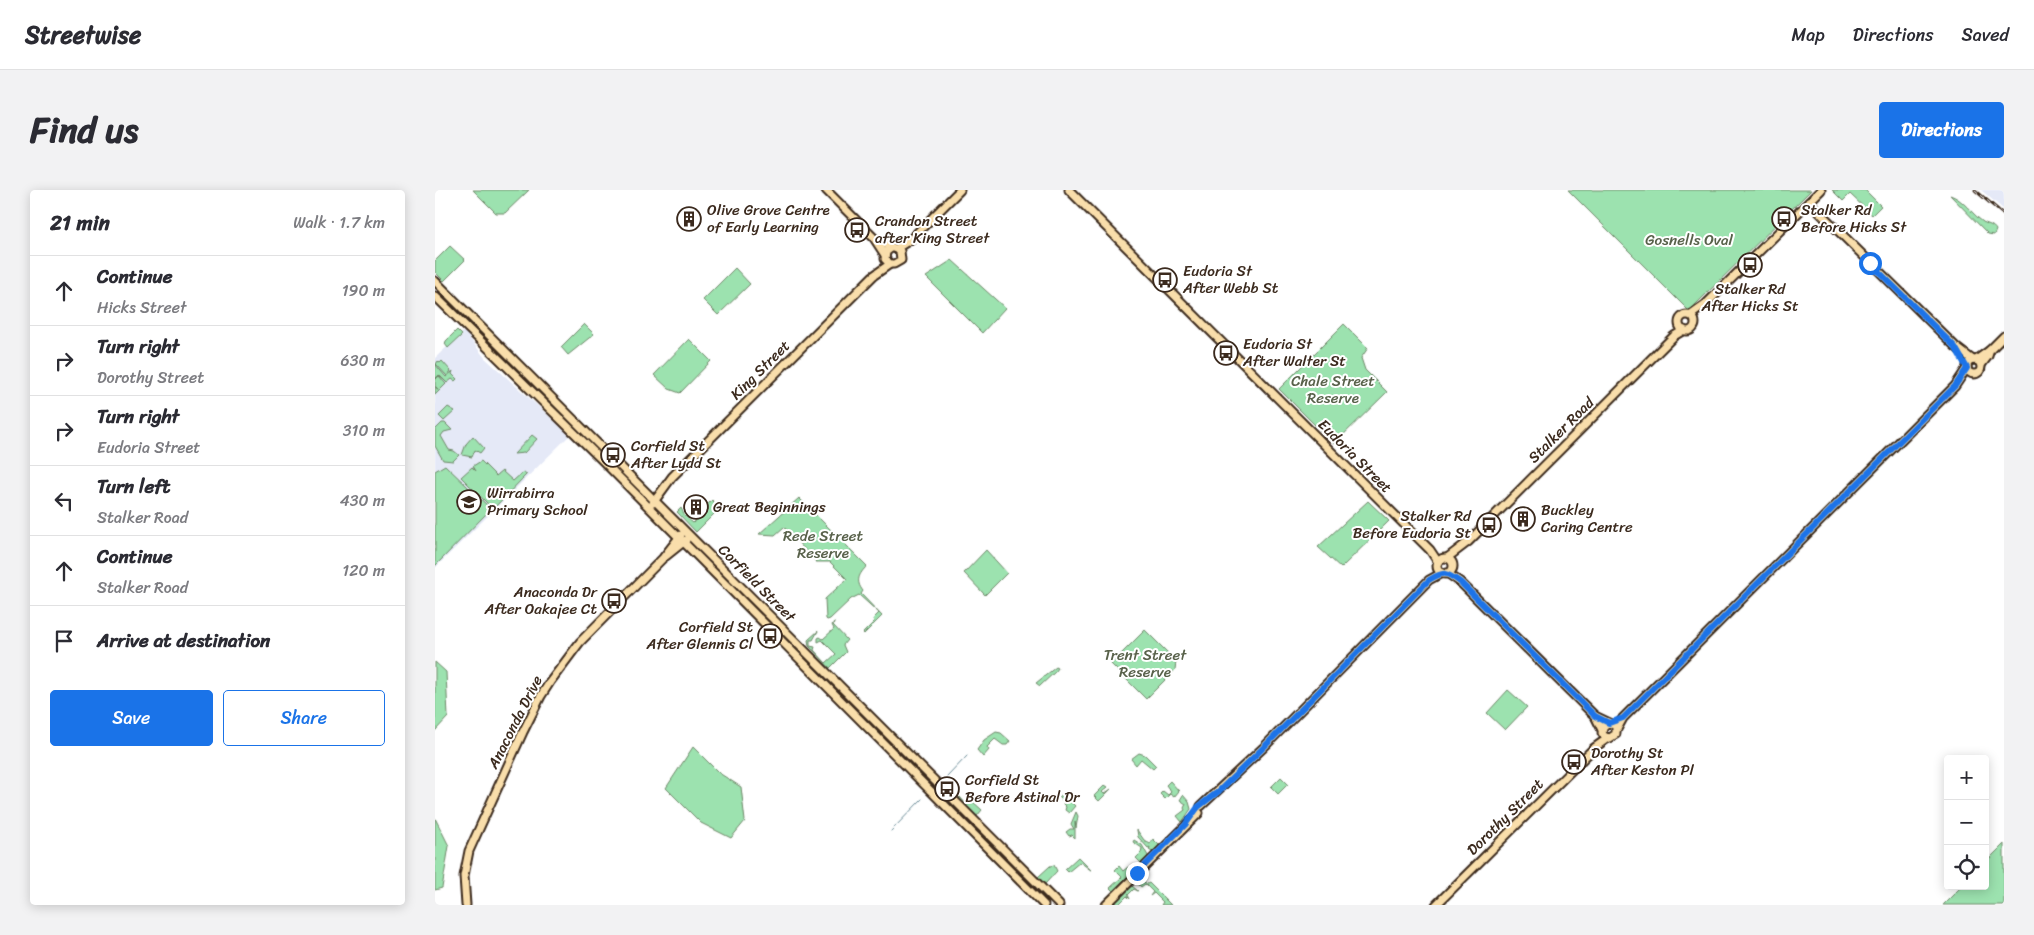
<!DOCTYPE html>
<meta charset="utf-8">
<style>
body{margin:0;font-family:Sriracha,sans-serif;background:#f2f2f3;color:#2b2b33}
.controls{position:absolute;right:15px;bottom:15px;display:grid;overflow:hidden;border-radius:5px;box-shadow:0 2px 12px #0003}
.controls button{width:45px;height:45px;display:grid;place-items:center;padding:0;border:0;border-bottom:1px solid #e1e1e2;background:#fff;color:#2b2b33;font:25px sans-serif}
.stop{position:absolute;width:15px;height:15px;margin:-11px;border:4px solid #1a73e8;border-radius:50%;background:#fff}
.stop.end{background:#1a73e8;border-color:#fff;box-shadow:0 1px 5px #0008}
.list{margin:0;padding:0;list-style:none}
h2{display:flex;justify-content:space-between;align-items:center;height:65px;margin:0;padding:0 20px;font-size:21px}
h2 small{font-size:16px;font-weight:400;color:#7c7c81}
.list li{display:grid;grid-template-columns:32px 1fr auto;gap:15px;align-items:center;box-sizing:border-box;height:70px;padding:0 20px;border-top:1px solid #e1e1e2}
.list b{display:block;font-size:19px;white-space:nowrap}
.list p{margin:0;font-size:16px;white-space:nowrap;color:#7c7c81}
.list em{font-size:16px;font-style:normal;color:#7c7c81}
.actions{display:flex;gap:10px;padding:15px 20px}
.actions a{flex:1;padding:11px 0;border:1px solid #1a73e8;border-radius:5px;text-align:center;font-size:18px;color:#1a73e8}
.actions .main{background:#1a73e8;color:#fff}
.icon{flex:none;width:28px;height:28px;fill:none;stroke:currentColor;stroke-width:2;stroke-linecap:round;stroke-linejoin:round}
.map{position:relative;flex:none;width:1569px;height:715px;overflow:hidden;border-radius:5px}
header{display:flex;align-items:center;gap:30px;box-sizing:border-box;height:70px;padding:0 25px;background:#fff;border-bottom:1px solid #e1e1e2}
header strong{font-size:24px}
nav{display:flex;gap:28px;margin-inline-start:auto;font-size:18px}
.intro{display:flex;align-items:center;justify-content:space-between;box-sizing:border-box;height:120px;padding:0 30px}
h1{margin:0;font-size:35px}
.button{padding:12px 22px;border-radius:5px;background:#1a73e8;color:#fff;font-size:18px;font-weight:700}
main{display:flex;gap:30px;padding:0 30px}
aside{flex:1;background:#fff;border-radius:5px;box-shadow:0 2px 12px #0003}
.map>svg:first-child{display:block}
</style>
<header>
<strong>Streetwise</strong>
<nav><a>Map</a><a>Directions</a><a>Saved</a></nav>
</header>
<div class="intro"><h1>Find us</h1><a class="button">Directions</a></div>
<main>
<aside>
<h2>21 min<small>Walk · 1.7 km</small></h2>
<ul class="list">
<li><svg class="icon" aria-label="ahead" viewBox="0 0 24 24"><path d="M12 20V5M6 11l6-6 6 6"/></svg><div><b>Continue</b><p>Hicks Street</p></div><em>190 m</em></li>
<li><svg class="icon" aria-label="right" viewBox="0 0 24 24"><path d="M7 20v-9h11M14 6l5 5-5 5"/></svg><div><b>Turn right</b><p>Dorothy Street</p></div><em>630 m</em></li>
<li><svg class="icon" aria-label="right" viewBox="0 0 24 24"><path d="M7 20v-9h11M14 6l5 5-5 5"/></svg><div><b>Turn right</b><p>Eudoria Street</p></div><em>310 m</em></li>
<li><svg class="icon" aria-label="left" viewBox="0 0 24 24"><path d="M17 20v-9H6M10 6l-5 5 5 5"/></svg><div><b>Turn left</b><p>Stalker Road</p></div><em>430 m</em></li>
<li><svg class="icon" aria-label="ahead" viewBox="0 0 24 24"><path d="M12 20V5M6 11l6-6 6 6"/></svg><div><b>Continue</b><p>Stalker Road</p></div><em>120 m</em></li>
<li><svg class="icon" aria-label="arrive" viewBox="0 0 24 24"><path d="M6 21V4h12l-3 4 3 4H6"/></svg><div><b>Arrive at destination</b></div></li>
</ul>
<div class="actions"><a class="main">Save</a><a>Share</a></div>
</aside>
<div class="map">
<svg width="1569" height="715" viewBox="0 0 1569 715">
<rect width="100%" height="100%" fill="#fff"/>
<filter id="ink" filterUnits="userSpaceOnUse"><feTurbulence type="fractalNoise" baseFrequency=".02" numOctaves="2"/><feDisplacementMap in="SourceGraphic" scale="10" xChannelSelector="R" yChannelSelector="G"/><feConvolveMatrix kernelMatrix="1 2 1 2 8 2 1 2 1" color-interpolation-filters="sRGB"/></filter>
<g filter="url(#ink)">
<g fill="#e5e9f7">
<path d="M 1546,0 L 1569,0 L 1569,20 Z"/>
<path d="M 29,141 L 50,168 L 135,245 L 0,378 L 0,168 Z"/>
</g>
<g fill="#9ce2af" stroke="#6c8666">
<path d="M 38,0 L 94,0 L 70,23 L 61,23 Z"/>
<path d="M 1133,0 L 1376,0 L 1254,121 Z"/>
<path d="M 1397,0 L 1430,0 L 1446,16 L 1437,25 L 1415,4 L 1408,11 Z"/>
<path d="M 1515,5 C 1528,9 1537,24 1548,32 C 1554,35 1558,35 1561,40 L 1559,45 L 1553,44 Z"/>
<path d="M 15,56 L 30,70 L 9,91 L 0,82 L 0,71 Z"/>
<path d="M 517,70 L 570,118 L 547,143 L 491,87 Z"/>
<path d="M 300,78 L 315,94 L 283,125 L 268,110 Z"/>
<path d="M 149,134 L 159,144 L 133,165 L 126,157 Z"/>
<path d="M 909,134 L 933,158 L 926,168 L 930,180 L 952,202 L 899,254 L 844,199 Z"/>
<path d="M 22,140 L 27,145 L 13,158 L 10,154 L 11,151 Z"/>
<path d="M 254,149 L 276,171 L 245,203 L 234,199 L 219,185 Z"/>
<path d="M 3,171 L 5,173 L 7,171 L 16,181 L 12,186 L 1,174 Z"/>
<path d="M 0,174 L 11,187 L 18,181 L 17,184 L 22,189 L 20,191 L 17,189 L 12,193 L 4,185 L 0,189 Z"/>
<path d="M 4,186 L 11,194 L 0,205 L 0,197 L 4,200 L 0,196 L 0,190 Z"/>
<path d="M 13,217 L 20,221 L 9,231 L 4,226 Z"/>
<path d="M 7,233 L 10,233 L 17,240 L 9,242 L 6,246 L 14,260 L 19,261 L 24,265 L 18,271 L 8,270 L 0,256 L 0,240 Z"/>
<path d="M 97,245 L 102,249 L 89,263 L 79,264 Z"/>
<path d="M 38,246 L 49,258 L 45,263 L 40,260 L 37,267 L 27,265 L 31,254 Z"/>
<path d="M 46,271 L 61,286 L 67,281 L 78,291 L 88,282 L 92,284 L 58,319 L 26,287 L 37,277 L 41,281 L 38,276 Z"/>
<path d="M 10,275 L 56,319 L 0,376 L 0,281 Z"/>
<path d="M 364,308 L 432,376 C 424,384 420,391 428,401 L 426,404 L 447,426 L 429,444 L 428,443 L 439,432 L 438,429 L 444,423 L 424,405 L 416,409 L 395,429 L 392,430 L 391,429 L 390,409 L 412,389 L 395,372 L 381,372 L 349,337 L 340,345 L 324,344 Z"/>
<path d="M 277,310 L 285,318 L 261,342 L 242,322 L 246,318 L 250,326 L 258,333 L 273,319 L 271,316 Z"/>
<path d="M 933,311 L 954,331 L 906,378 L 883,357 Z"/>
<path d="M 551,360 L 572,383 L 550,405 L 529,383 Z"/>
<path d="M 399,432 L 398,435 L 412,450 L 408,455 L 411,462 L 395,478 L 374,456 L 373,450 L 383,441 L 378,450 L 375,450 L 375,456 L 380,457 L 379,460 L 391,473 L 401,464 L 387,450 L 383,452 L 383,448 L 385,447 L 388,449 L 399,439 L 397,435 Z"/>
<path d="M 710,440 L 741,471 L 740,480 L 711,509 L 676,474 Z"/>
<path d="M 0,472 L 11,482 L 13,527 L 0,541 Z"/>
<path d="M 621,477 L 623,478 L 621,481 L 605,496 L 601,493 Z"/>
<path d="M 1073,500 L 1092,517 L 1070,540 L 1052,523 Z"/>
<path d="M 561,542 L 566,543 L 575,551 L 572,555 L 568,555 L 560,549 L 552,557 L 554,560 L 548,567 L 542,560 L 549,550 Z"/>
<path d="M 258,557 L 284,583 L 306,597 L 310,631 L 296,648 L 266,633 L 231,598 Z"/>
<path d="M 704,563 L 710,565 L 721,576 L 718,579 L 706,569 L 701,575 L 696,569 Z"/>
<path d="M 846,587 L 853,594 L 843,604 L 836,597 Z"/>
<path d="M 735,591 L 744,601 L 739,607 L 735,604 L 730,609 L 725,604 L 728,601 L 733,605 L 736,602 L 731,595 Z"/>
<path d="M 670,595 L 673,597 L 667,602 L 669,604 L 676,599 L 664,611 L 659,606 Z"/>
<path d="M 628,604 L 640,616 L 634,623 L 630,620 L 631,617 L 628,614 L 629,612 L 624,607 Z"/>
<path d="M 748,605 L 754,612 L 756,619 L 747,632 L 742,626 L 750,620 L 749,618 L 751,614 L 745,610 Z"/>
<path d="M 525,607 L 531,614 L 536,610 L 547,620 L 542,626 L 524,608 Z"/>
<path d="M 641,622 L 643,626 L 641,638 L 640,631 L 640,648 L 637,645 L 634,646 L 631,642 L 635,639 L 639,639 L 636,634 Z"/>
<path d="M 0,628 L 14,656 L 7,698 L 0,700 Z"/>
<path d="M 702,640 L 709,650 L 715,654 L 718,649 L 724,655 L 717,662 L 714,660 L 715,657 L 713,658 L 703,647 Z"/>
<path d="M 699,650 L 707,655 L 713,666 L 706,673 L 701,668 L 706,663 L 707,658 L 698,652 Z"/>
<path d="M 1569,654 L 1569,715 L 1508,715 L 1527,696 L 1550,696 L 1550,673 Z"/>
<path d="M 643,667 L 657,681 L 645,672 L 633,682 L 630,679 Z"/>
<path d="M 619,675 L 622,681 L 610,694 L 603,687 L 615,676 Z"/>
<path d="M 684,676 L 688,681 L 693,677 L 698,681 L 678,701 L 675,698 L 687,687 L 680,680 Z"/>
<path d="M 707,690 L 712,694 L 714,693 L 736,715 L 726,715 L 728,712 L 719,703 L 715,706 L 718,702 L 710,694 L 706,697 L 701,691 Z"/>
<path d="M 696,695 L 703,701 L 699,699 L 693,705 L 695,709 L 692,706 L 683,715 L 680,711 Z"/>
</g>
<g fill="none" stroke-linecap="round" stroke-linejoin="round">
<g stroke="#678995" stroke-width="1">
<path d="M 512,587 L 532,566"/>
<path d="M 456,641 L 487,609"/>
</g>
<g stroke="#3b2a1e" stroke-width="11">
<g id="major">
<path d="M 391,0 L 439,48 L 450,65"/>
<path d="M 634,0 L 995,360 L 1003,372"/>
<path d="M 1374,12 L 1521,157 L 1538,170"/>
<path d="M 441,50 L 465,61 L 466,70 L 459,74 L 455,74 L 450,69 L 451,62 L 456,58"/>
<path d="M 462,58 L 475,50 L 525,0"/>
<path d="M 0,91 L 624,715"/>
<path d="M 0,106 L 168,271 L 609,715"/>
<path d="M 1256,125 L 1270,115 L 1386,0"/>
<circle cx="1252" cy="133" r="8"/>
<circle cx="1539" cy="177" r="7"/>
<path d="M 1541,170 L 1555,160 L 1569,146"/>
<path d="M 1546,175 L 1553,166 L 1555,160"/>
<path d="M 218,313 L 237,287 L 438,86 L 455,74"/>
<path d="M 231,366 L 251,350"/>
<path d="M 1012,368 L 1033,352 L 1239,146 L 1249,140"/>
<circle cx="1010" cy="376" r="8"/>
<path d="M 1012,383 L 1025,392 L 1160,526 L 1167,540"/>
<path d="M 1160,526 L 1181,536 L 1181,544 L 1175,548 L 1170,547 L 1167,543 L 1168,538 L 1173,533"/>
<path d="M 1182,539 L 1188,528 L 1520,196 L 1532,178"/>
<path d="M 766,616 L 828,558 L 994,390 L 1007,383"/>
<path d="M 31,715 L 29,686 L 34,661 L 88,542 L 106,506 L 115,492 L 145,452 L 228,368 L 246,345"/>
<path d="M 671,715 L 764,623"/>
<path d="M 1001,715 L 1159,558 L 1173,548"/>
</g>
</g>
<use href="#major" stroke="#f9deab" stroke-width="7"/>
<g stroke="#3b2a1e" stroke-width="3">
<path id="rail" d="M 1540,0 L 1569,25"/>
</g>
<use href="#rail" stroke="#fff" stroke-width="1" stroke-dasharray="4" stroke-linecap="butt"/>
</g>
</g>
<g fill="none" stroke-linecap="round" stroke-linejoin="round" filter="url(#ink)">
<path stroke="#1a73e8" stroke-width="6" d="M 702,683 L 750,635 L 763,617 L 784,601 L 828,558 L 994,390 C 1009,381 1011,382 1025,392 L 1160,526 L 1174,533 L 1188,528 L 1520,196 L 1532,178 L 1520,157 L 1435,73"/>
</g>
<defs>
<g id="building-ring" transform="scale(1.25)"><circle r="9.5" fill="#fff" stroke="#3b2a1e" stroke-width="1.5"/><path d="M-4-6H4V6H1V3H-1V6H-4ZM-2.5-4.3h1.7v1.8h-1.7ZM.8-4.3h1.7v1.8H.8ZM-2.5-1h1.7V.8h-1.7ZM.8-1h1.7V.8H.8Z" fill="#3b2a1e"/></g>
<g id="bus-ring" transform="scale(1.25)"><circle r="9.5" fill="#fff" stroke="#3b2a1e" stroke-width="1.5"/><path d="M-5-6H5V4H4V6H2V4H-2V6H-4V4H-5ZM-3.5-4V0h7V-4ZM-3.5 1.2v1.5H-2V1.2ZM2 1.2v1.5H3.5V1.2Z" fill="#3b2a1e"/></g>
<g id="school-ring" transform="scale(1.25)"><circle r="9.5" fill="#fff" stroke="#3b2a1e" stroke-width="1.5"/><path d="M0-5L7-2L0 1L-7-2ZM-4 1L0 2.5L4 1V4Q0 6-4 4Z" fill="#3b2a1e"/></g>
</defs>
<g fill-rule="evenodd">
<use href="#building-ring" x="254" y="29"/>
<use href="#bus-ring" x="1349" y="29"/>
<use href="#bus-ring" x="422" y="40"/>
<use href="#bus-ring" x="1315" y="75"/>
<use href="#bus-ring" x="730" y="90"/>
<use href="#bus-ring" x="791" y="163"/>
<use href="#bus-ring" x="178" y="265"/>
<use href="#school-ring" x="34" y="312"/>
<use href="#building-ring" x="261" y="317"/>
<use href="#building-ring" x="1088" y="329"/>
<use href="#bus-ring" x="1054" y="335"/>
<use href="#bus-ring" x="179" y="411"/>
<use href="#bus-ring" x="335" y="446"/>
<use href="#bus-ring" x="1139" y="572"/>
<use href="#bus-ring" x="512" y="599"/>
</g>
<g text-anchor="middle" stroke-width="4" stroke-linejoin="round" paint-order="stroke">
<g font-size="15" fill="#3b2a1e" stroke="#fff" text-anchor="start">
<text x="272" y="25">Olive Grove Centre<tspan x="272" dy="17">of Early Learning</tspan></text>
<text x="1366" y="25">Stalker Rd<tspan x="1366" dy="17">Before Hicks St</tspan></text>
<text x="440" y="36">Crandon Street<tspan x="440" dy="17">after King Street</tspan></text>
<text x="748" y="86">Eudoria St<tspan x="748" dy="17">After Webb St</tspan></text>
<text x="1315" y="104" text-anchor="middle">Stalker Rd<tspan x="1315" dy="17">After Hicks St</tspan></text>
<text x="808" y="159">Eudoria St<tspan x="808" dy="17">After Walter St</tspan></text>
<text x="196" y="261">Corfield St<tspan x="196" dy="17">After Lydd St</tspan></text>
<text x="52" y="308">Wirrabirra<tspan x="52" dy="17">Primary School</tspan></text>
<text x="278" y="322">Great Beginnings</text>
<text x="1106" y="325">Buckley<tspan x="1106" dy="17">Caring Centre</tspan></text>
<text x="1036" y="331" text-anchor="end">Stalker Rd<tspan x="1036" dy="17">Before Eudoria St</tspan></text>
<text x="162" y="407" text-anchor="end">Anaconda Dr<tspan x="162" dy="17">After Oakajee Ct</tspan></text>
<text x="318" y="442" text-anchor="end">Corfield St<tspan x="318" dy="17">After Glennis Cl</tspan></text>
<text x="1156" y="568">Dorothy St<tspan x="1156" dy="17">After Keston Pl</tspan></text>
<text x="530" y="595">Corfield St<tspan x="530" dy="17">Before Astinal Dr</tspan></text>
</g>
<g font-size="15" fill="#58614a" stroke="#fff">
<text x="1254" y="55">Gosnells Oval</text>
<text x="898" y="196">Chale Street<tspan x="898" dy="17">Reserve</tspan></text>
<text x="388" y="351">Rede Street<tspan x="388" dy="17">Reserve</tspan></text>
<text x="710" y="470">Trent Street<tspan x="710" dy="17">Reserve</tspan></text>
</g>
<g font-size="15" fill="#3b2a1e" stroke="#fff">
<text transform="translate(325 180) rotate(-45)" y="5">King Street</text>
<text transform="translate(1126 240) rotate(-45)" y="5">Stalker Road</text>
<text transform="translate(920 266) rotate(45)" y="5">Eudoria Street</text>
<text transform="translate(322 393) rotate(45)" y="5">Corfield Street</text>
<text transform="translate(80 532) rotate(-63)" y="5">Anaconda Drive</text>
<text transform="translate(1070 627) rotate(-45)" y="5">Dorothy Street</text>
</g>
</g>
</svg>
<div class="controls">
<button>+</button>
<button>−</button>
<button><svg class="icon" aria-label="locate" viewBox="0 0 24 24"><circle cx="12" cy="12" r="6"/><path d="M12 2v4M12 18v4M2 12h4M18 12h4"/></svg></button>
</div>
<div class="stop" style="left:1435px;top:73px"></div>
<div class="stop end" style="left:702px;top:683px"></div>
</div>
</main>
